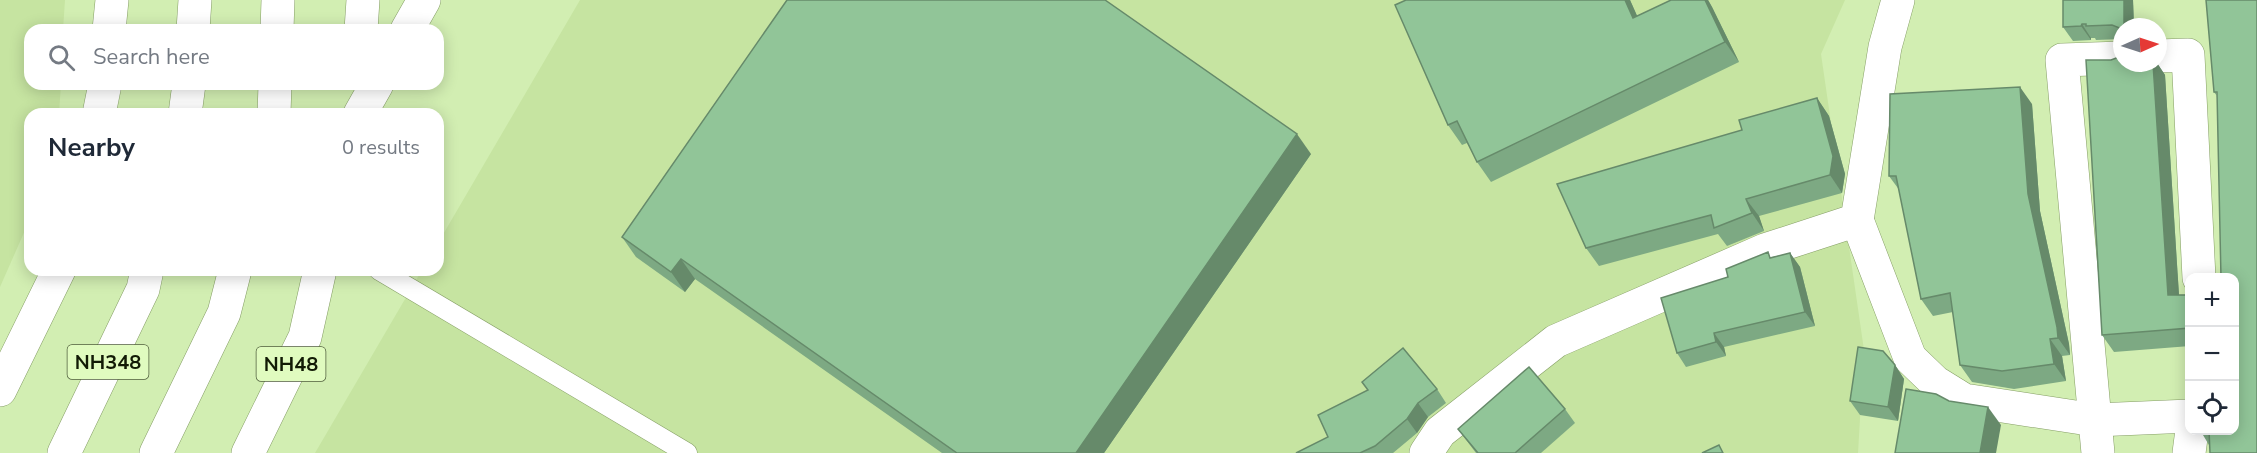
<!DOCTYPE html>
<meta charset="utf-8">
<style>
body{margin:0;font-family:"Nunito Sans",sans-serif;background:#f6f6f7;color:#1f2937}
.controls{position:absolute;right:18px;bottom:18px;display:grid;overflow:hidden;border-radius:12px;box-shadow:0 3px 15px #0003}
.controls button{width:54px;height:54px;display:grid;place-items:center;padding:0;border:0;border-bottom:2px solid #e0e1e3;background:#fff;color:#1f2937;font:30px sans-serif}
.compass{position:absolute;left:2113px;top:18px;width:54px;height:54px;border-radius:50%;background:#fff;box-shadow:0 3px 15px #0003;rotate:87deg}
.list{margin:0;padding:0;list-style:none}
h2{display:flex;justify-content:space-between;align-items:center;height:78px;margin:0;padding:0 24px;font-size:26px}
h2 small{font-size:20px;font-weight:400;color:#747a83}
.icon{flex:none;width:33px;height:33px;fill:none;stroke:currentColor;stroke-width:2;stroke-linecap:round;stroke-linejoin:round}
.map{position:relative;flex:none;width:2257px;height:453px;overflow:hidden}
.search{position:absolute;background:#fff;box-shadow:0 3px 15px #0003;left:24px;top:24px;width:420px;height:66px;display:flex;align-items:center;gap:15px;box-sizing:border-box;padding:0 21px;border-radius:18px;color:#747a83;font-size:22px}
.panel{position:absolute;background:#fff;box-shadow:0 3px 15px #0003;left:24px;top:108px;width:420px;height:168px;border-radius:18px}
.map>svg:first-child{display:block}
</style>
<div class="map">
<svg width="2257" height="453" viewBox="0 0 2257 453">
<rect width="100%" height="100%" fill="#d2eeb2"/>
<g fill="#c6e4a1">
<path d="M 0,0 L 65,0 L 63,30 L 30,30 L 30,84 L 61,84 L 59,114 L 30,114 L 30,219 L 0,287 Z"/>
<path d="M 580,0 L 1845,0 L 1821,54 L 1864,350 L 1858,453 L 315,453 L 422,270 L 438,270 L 438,243 Z"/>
</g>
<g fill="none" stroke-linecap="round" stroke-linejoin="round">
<g stroke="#859e65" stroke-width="21">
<path id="lane" d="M 379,270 L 687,453"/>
</g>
<g stroke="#859e65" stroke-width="34">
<g id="street">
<path d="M 2158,56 L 2188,55 L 2199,278"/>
<path d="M 1857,220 L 1910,358 L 1935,382 L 1964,400 L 2095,420 L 2190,416"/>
<path d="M 1426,453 L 1440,432 L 1556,341 L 1765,250 L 1857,220 L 1885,47 L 1898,0"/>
<path d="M 2098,453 L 2062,60 L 2122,58"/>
<path d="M 2189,453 L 2192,430"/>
</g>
</g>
<g stroke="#859e65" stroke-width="34">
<g id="highway">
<path d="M 109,30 L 112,0"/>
<path d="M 193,30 L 195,0"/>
<path d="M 277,30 L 278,0"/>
<path d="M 361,30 L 363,0"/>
<path d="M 407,30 L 424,0"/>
<path d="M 99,114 L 105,84"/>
<path d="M 185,114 L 189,84"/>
<path d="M 274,114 L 275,84"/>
<path d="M 360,114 L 377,84"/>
<path d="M 0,390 L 59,270"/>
<path d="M 64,453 L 143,289 L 147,270"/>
<path d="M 156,453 L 224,313 L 235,270"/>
<path d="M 248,453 L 305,337 L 320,270"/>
</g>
</g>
<use href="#lane" stroke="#fff" stroke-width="20"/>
<use href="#street" stroke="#fff" stroke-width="33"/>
<use href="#highway" stroke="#fff" stroke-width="33"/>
</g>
<g fill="#7da983">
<path d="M 1406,0 L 1630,0 L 1637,16 L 1671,0 L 1708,0 L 1712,7 L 1739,62 L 1491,182 L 1477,162 L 1467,143 L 1462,145 L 1448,125 Z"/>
<path d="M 2063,0 L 2133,0 L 2134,27 L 2122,27 L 2122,39 L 2096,40 L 2095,38 L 2091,38 L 2091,40 L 2073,41 L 2063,27 Z"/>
<path d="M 2206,0 L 2257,453 L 2209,445 L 2200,430 L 2235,430 L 2217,96 L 2214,92 Z"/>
<path d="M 2122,63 L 2157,63 L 2165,75 L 2179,295 L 2190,295 L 2190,346 L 2114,352 L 2102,335 Z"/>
<path d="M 1817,98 L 1829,116 L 1845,174 L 1842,193 L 1759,216 L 1764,231 L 1727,246 L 1718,234 L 1599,266 L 1586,248 L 1742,130 Z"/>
<path d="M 2032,104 L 2040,211 L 2069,344 L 2070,355 L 2062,356 L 2066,381 L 2014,389 L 1972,382 L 1960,365 L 1953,312 L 1933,316 L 1921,299 L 1900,191 L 1889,176 Z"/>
<path d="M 1311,154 L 1104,453 L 942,453 L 695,279 L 685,292 L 636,257 L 622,237 Z"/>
<path d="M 1790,253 L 1800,267 L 1815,326 L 1724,347 L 1726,356 L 1686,367 L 1677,353 L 1728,277 L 1772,257 Z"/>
<path d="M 1895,365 L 1904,379 L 1898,421 L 1860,415 L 1850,401 Z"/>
<path d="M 1362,382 L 1437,389 L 1446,403 L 1428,417 L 1417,433 L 1393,453 L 1296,453 L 1328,437 L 1368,390 Z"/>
<path d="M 1565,409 L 1575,423 L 1541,453 L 1476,453 L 1458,429 Z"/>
</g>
<g fill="#668a6a">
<path d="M 1625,0 L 1630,0 L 1647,38 L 1633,18 Z"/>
<path d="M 1705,0 L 1708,0 L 1712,7 L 1739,62 L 1725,42 Z"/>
<path d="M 2124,0 L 2133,0 L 2134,27 L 2124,27 Z"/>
<path d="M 2082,24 L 2091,38 L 2091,40 L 2081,26 Z"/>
<path d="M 2153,63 L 2157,63 L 2165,75 L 2180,312 L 2168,295 Z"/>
<path d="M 2020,87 L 2032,104 L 2040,211 L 2069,344 L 2070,355 L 2058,338 L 2028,194 Z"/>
<path d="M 1817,98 L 1829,116 L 1845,174 L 1842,193 L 1830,175 Z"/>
<path d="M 1297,134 L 1311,154 L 1104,453 L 1076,453 Z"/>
<path d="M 1746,199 L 1759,216 L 1764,231 L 1752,213 Z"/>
<path d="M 1790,253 L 1800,267 L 1815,326 L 1805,312 Z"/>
<path d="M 681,259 L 695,279 L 685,292 L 671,272 Z"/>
<path d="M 1714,333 L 1724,347 L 1726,356 L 1716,342 Z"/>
<path d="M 2050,339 L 2062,356 L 2066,381 L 2054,364 Z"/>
<path d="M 1895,365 L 1904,379 L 1898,421 L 1888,407 Z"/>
<path d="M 1418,403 L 1428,417 L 1417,433 L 1407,419 Z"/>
<path d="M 1988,407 L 2001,425 L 1996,453 L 1980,453 Z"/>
</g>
<g fill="#91c598" stroke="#668a6a" stroke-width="1.5">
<path d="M 787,0 L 1105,0 L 1297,134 L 1076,453 L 957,453 L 681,259 L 671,272 L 622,237 Z"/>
<path d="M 1406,0 L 1625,0 L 1633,18 L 1671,0 L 1705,0 L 1725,42 L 1477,162 L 1457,121 L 1448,125 L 1395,5 Z"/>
<path d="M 2063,0 L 2124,0 L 2124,27 L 2122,27 L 2122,29 L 2112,25 L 2086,26 L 2086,24 L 2082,24 L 2081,26 L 2063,27 Z"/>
<path d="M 2206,0 L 2257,0 L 2257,453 L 2210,453 L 2209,430 L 2235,430 L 2235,278 L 2221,278 L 2217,92 L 2214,92 Z"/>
<path d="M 2122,54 L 2122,63 L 2153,63 L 2168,295 L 2190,295 L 2190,328 L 2102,335 L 2086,60 L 2111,60 L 2119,57 Z"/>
<path d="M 2020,87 L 2028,194 L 2057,327 L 2058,338 L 2050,339 L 2054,364 L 2002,371 L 1960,365 L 1950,293 L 1921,299 L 1896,176 L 1889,176 L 1890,94 Z"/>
<path d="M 1817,98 L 1833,156 L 1830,175 L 1746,199 L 1752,213 L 1714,228 L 1711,215 L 1586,248 L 1557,184 L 1742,130 L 1739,120 Z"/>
<path d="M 1768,252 L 1770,258 L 1790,253 L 1805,312 L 1714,333 L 1716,342 L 1677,353 L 1661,298 L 1728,277 L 1726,269 Z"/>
<path d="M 1858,347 L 1883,351 L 1895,365 L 1888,407 L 1850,401 Z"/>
<path d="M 1403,348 L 1437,389 L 1418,403 L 1407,419 L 1375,446 L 1360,453 L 1296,453 L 1328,437 L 1318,415 L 1368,390 L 1362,382 Z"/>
<path d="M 1529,367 L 1565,409 L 1515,453 L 1478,453 L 1458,429 Z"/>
<path d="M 1906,389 L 1936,394 L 1949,401 L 1988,407 L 1980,453 L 1895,453 Z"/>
<path d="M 1719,445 L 1723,453 L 1702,453 Z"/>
</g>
<g text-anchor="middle" stroke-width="4.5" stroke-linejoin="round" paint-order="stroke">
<g fill="#e0fbbf" stroke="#505e3d" stroke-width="1.5">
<rect x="67.5" y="345" width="81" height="34" rx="4.5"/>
<rect x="256.5" y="347" width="69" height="34" rx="4.5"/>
</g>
<g font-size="20" font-weight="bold" fill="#121b05">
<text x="108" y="369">NH348</text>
<text x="291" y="371">NH48</text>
</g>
</g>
</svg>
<div class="controls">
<button>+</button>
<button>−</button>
<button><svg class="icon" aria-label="locate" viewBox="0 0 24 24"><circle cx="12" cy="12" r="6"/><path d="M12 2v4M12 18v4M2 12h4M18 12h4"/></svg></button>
</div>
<svg class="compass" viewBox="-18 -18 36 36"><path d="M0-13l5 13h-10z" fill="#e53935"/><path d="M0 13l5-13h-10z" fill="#747a83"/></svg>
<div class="search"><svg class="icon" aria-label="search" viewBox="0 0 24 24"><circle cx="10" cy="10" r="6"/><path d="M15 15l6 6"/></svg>Search here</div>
<section class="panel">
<h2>Nearby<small>0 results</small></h2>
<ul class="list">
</ul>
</section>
</div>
